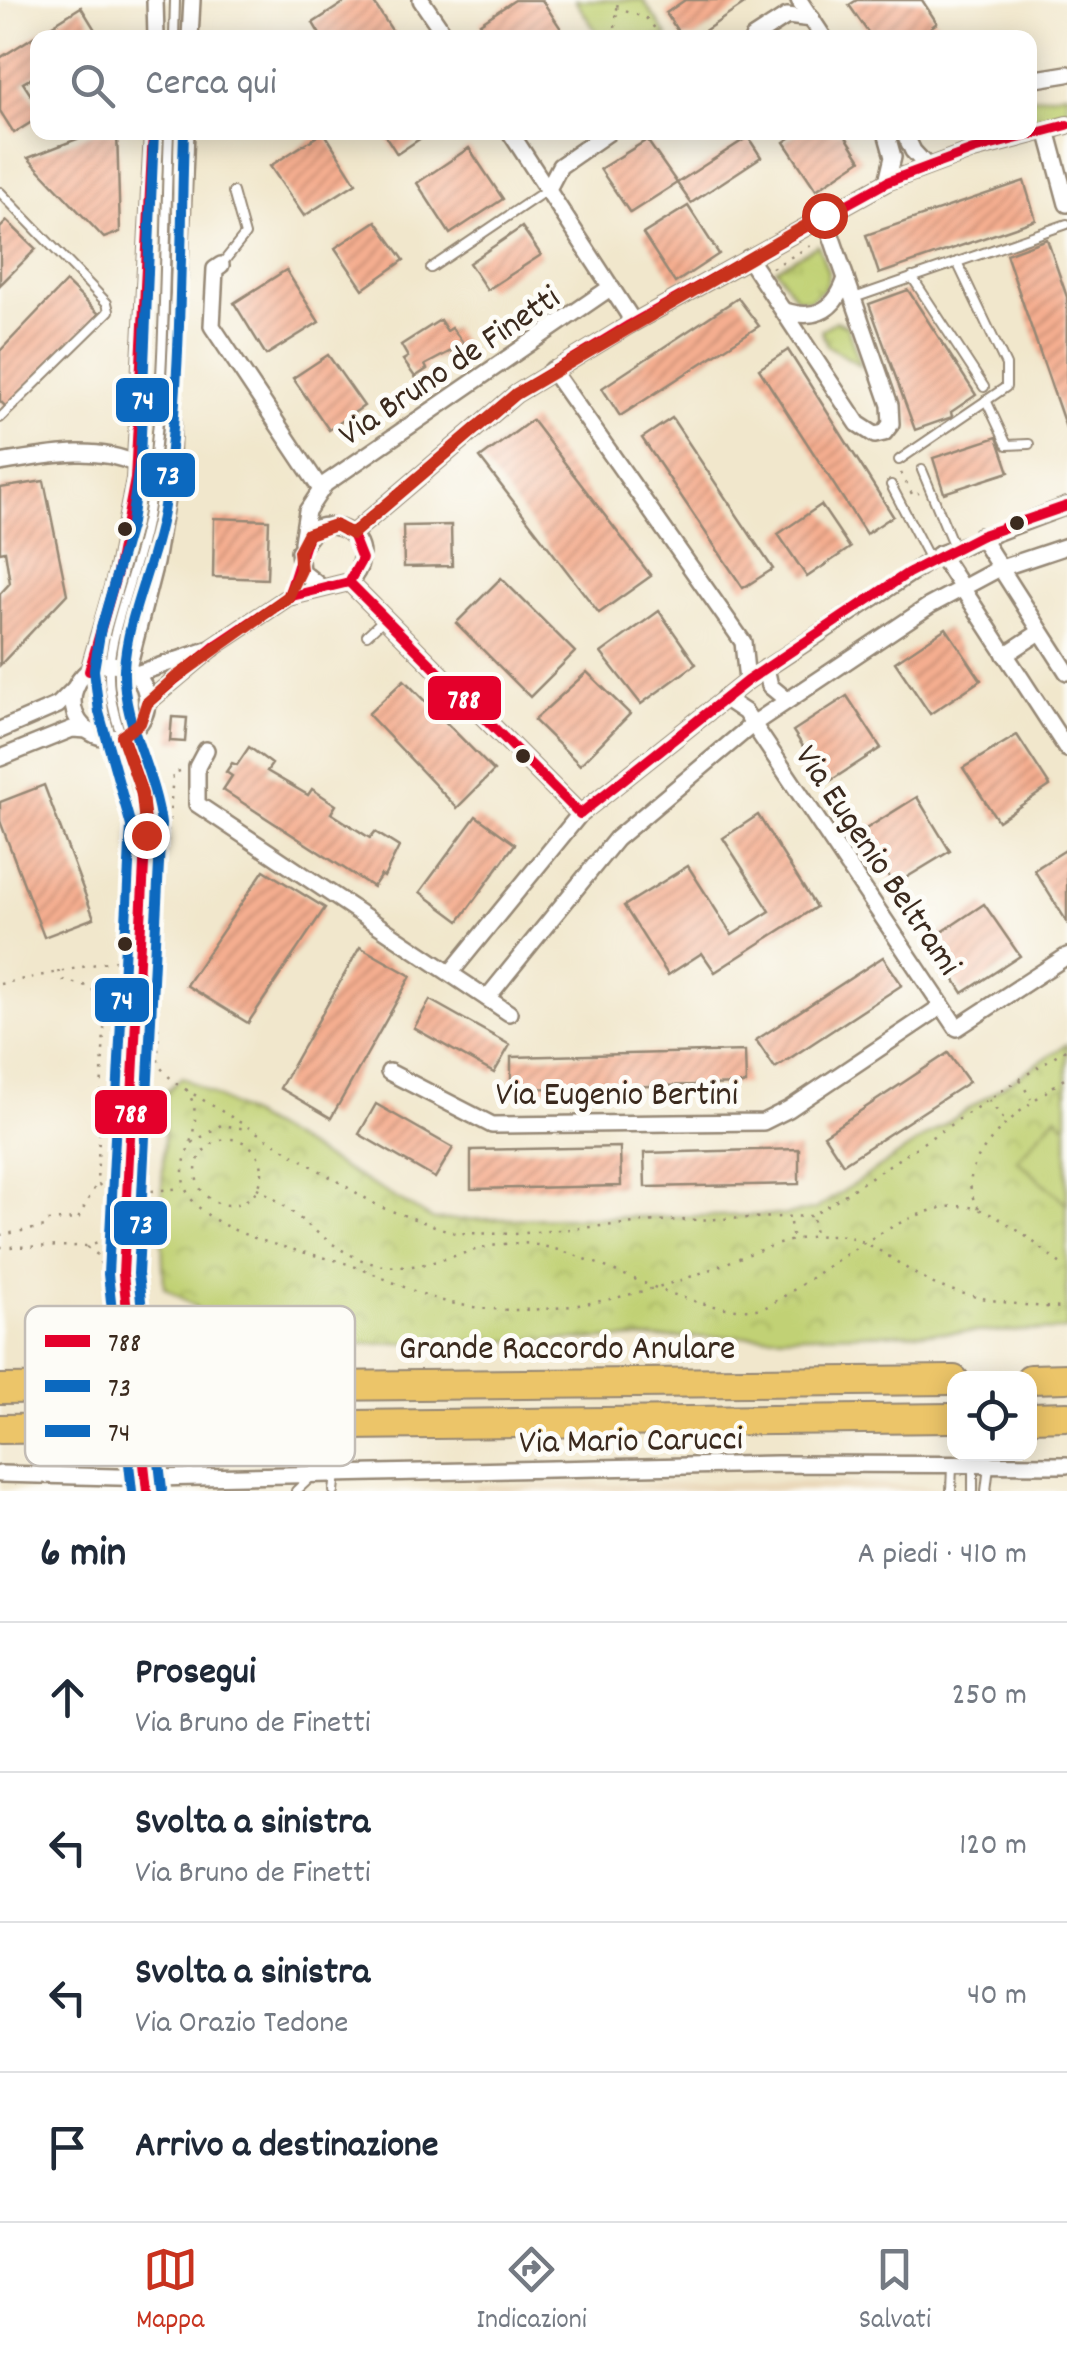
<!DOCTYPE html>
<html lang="it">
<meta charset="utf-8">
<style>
body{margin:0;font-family:Dekko,sans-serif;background:#f2f2f3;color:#1f2937}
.controls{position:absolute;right:30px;bottom:30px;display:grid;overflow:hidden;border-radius:20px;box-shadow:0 5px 25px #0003}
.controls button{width:90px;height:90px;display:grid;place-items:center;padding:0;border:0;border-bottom:2px solid #e0e1e3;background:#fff;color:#1f2937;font:50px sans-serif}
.stop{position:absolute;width:30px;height:30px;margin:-22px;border:8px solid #c8321e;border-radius:50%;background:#fff}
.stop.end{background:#c8321e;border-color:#fff;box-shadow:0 2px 10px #0008}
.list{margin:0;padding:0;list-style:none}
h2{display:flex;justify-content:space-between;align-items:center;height:130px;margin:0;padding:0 40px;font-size:42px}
h2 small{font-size:32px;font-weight:400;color:#747a83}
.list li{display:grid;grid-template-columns:65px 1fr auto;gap:30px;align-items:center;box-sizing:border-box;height:150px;padding:0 40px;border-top:2px solid #e0e1e3}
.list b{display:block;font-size:38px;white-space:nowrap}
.list p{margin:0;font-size:32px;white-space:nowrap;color:#747a83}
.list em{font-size:32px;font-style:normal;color:#747a83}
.icon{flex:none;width:55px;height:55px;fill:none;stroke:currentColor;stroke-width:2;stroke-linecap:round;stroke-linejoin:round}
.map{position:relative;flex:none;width:1067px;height:1491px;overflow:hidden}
.search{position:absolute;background:#fff;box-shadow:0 5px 25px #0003;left:30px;right:30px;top:30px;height:110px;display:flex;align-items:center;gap:25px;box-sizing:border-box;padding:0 35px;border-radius:20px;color:#747a83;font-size:38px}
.sheet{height:730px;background:#fff}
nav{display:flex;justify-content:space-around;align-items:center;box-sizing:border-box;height:140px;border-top:2px solid #e0e1e3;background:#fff;font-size:28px;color:#747a83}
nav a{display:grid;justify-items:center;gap:5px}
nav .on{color:#c8321e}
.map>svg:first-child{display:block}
</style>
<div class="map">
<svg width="1067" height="1491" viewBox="0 0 1067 1491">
<defs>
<pattern id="grass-tufts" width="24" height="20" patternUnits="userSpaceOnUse" patternTransform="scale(2.5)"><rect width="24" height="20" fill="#c1d174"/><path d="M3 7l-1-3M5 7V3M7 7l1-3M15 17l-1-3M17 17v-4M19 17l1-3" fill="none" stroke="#a7b464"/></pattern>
<pattern id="park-crowns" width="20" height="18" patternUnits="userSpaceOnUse" patternTransform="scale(2.5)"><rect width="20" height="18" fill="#c1d174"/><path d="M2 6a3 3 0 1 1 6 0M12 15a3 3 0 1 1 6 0" fill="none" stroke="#a7b464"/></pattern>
<pattern id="building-hatch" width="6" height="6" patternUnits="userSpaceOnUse" patternTransform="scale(2.5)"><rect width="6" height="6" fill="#f5ae90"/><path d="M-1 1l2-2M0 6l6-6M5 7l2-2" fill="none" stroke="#c88e75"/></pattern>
</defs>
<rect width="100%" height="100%" fill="#fdfcf7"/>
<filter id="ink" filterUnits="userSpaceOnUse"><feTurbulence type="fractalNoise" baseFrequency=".01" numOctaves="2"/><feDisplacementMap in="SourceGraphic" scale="20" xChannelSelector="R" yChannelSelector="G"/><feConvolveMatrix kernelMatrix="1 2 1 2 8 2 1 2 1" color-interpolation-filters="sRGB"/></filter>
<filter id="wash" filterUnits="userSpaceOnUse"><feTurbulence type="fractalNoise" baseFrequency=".0048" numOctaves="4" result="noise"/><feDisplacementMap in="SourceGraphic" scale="40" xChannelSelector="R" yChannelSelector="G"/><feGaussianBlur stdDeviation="2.25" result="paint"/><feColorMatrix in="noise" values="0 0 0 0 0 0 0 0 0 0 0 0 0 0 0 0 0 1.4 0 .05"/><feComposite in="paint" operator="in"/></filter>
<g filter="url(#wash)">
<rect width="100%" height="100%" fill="#f1e7cc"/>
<path fill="#ead8ba" d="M 844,1482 L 985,1491 L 474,1491 L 478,1485 Z"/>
<g fill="url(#grass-tufts)" stroke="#7e7e49" stroke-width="2.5">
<path d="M 1067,93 L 1067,112 L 1030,122 L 1030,98 Z"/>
<path d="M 818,245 L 828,272 L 827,287 L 810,300 L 796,298 L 776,269 Z"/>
<path d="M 836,321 L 847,326 L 861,366 L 827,345 L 821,330 Z"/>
</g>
<path fill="url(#park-crowns)" stroke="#7e7e49" stroke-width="2.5" d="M 1067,1044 L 1067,1330 L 201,1347 L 196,1307 L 164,1287 L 161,1213 L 166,1092 L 182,1077 L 434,1220 L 787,1215 L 816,1209 Z"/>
<g fill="#c1d174" stroke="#7e7e49" stroke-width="2.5">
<path d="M 575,0 L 643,0 L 668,37 L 600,37 Z"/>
<path d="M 1056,1116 L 1067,1126 L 1067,1204 L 1017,1160 Z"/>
</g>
<g id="blocks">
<g fill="url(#building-hatch)">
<path d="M 348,0 L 372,0 L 397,38 L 322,38 L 313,23 Z"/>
<path d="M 515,0 L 542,0 L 567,38 L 490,38 L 480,23 Z"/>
<path d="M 685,0 L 739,0 L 743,5 L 694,38 L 682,38 L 666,13 Z"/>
<path d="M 857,0 L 922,0 L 937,23 L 916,38 L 872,38 L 849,5 Z"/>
<path d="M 81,7 L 100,38 L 38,38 L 38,74 L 23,83 L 38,106 L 38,118 L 14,133 L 0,111 L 0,58 Z"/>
<path d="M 95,132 L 117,132 L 120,232 L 104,238 L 28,158 Z"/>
<path d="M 324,132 L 356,183 L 304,216 L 270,166 Z"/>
<path d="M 383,132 L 430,132 L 397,154 Z"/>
<path d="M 799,132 L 843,132 L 861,160 L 816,190 L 784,142 Z"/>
<path d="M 748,137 L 761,157 L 691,203 L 677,183 Z"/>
<path d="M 647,140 L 677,183 L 630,213 L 600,169 Z"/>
<path d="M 469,148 L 503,199 L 450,234 L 417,183 Z"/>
<path d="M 1024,181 L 1036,220 L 879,274 L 866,235 Z"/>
<path d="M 688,206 L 719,254 L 675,283 L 643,234 Z"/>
<path d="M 7,221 L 36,249 L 0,285 L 0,228 Z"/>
<path d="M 376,221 L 404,260 L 363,289 L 335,248 Z"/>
<path d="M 522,227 L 541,255 L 487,290 L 469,263 Z"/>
<path d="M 1047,239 L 1067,297 L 1066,428 L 1006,254 Z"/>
<path d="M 286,270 L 319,322 L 266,355 L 234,303 Z"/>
<path d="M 66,282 L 99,314 L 8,409 L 0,401 L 0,351 Z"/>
<path d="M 908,290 L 976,395 L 951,412 L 952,417 L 915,430 L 869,304 Z"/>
<path d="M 738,298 L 759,326 L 620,416 L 602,388 Z"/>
<path d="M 440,320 L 447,331 L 452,328 L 464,344 L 425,365 L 427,369 L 415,377 L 403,360 L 408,357 L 401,345 Z"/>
<path d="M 788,350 L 893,516 L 866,534 L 759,369 Z"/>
<path d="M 328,355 L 364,406 L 329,430 L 293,378 Z"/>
<path d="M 672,418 L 773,569 L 743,588 L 642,438 Z"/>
<path d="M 532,420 L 651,576 L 599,613 L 480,458 Z"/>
<path d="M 997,437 L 1009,472 L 944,493 L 933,458 Z"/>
<path d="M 44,481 L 67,594 L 0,665 L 0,594 L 10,583 L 5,551 L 0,552 L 0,488 Z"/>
<path d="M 821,505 L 850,548 L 807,577 L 778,534 Z"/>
<path d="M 214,518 L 269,520 L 267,579 L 213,577 Z"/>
<path d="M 451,525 L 452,566 L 404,567 L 403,526 Z"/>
<path d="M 501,578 L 575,652 L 530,697 L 456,623 Z"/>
<path d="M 659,611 L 696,664 L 641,704 L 601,653 Z"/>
<path d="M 946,628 L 981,680 L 930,714 L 895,662 Z"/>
<path d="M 587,672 L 630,714 L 580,765 L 534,720 Z"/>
<path d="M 404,680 L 494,771 L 457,808 L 368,714 Z"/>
<path d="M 847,696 L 881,748 L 827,783 L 793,731 Z"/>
<path d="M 172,717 L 187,718 L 185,742 L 170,741 Z"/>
<path d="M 1017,735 L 1050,786 L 998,821 L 963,768 Z"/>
<path d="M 249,747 L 272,764 L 267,771 L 308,795 L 312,789 L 336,805 L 331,813 L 370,838 L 375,832 L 399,847 L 384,877 L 381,875 L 373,887 L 223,790 L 232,776 L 226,772 L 232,763 L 237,765 Z"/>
<path d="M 44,785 L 94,918 L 44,937 L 0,821 L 0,802 Z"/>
<path d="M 917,797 L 950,851 L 894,885 L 861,832 Z"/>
<path d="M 758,815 L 816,907 L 715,972 L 702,953 L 668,975 L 624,906 L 688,866 L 732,935 L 770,911 L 723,838 Z"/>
<path d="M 476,816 L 515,844 L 459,921 L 420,892 Z"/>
<path d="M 1067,849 L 1067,922 L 1034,870 Z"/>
<path d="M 264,870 L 325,908 L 248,1023 L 186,985 Z"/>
<path d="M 984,904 L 1020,956 L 963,993 L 930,940 Z"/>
<path d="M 360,947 L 411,976 L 331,1118 L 280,1088 Z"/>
<path d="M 883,957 L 902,985 L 775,1068 L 756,1040 Z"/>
<path d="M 430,1000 L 510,1045 L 494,1073 L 414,1028 Z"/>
<path d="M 745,1051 L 746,1084 L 511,1089 L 511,1057 Z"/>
<path d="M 948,1053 L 969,1082 L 843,1164 L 824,1135 Z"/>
<path d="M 376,1104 L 453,1148 L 435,1178 L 359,1134 Z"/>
<path d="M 620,1147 L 621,1186 L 471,1189 L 471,1150 Z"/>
<path d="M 799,1149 L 799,1184 L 645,1187 L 644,1153 Z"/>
</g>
</g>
</g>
<g filter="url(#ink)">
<use href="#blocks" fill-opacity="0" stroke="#968875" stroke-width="2.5"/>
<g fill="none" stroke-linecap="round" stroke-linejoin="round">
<g stroke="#968875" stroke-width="12">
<g id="service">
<path d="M 174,38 L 175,0"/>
<path d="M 0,192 L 107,303 L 109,311 L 0,418"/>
<path d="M 221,265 L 245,235 L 233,192"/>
<path d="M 431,268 L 548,189"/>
<path d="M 912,277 L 984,387"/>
<path d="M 854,298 L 1067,224"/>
<path d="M 986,400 L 1007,445 L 1029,444"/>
<path d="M 899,460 L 1006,387 L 1006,365 L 957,262"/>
<path d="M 922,470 L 954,547"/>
<path d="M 891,485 L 930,560"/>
<path d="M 367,635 L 384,619"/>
<path d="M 124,1301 L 146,825 C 143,770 107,725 109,670 C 111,624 142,558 149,506 C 166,383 164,256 169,132"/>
<path d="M 296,1491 L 311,1477"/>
<path d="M 334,1491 L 336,1474"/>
<path d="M 951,1491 L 952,1466"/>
<path d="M 973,1491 L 973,1462"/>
<path d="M 986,1491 L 989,1466"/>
</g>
</g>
<g stroke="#968875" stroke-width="20">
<g id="minor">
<path d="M 155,0 L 156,38"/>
<path d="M 421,0 L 447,38"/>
<path d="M 799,0 L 824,38"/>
<path d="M 190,38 L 192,0"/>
<path d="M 753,38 L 787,16 L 812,19"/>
<path d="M 1030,80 L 1067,74"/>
<path d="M 1047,130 L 1067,204"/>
<path d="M 510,132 L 629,315 L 629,325"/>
<path d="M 886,132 L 893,157 L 887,182"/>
<path d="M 904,132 L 913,151 L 927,166"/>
<path d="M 548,189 L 560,166 L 609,132"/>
<path d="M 748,258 L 858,424 L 875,435 L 884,433 L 891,424 L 890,405 L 824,215"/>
<path d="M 221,265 L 215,269 L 212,326 L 320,488"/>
<path d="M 785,311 C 817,321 836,309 846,278"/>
<path d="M 552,370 L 743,642 L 747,681"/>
<path d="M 0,463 C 44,456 94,444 136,464"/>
<path d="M 352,534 L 516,394 L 629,325 L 887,182 L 973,150 L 1067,125"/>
<path d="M 980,536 L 1067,672"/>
<path d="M 302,542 L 307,511 L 325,484 L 610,288"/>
<path d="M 940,554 L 1067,749"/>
<path d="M 349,582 L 580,814"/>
<path d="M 1005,655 L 1040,632"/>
<circle cx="110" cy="701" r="37"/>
<path d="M 128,668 L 155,563 L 170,475 L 186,132"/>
<path d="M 766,668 L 770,686 L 787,700"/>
<path d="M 89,671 L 117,573 L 135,479 L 153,132"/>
<path d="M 136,674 L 213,648"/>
<path d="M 724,698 L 745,712 L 957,1028 L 1067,956"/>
<path d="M 147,703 L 215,646 L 288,597 L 349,582 C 377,554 352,517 316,528 L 299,551 L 301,571 L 321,587"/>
<path d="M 0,730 L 58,705 L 76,687"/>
<path d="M 206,750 L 197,767 L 197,804 L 509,1013"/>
<path d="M 0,758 L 72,729 L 88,730"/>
<path d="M 452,971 L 580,814 L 747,681 L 940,554 L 1067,506"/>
<path d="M 487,998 L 616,839 L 753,724 L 929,606 L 998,569 L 1067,546"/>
<path d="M 389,1072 L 492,1125 L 763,1122 L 789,1109 L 942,1006"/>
<path d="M 0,1474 L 155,1478 L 777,1464 L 1067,1465"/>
</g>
</g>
<g stroke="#968875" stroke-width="32">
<g id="motorway">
<path d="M 1030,1379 L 1067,1378"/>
<path d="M 0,1389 L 954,1380"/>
<path d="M 1030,1417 L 1067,1416"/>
<path d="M 0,1429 L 954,1418"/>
</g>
</g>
<g stroke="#968875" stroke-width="2.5" stroke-dasharray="2.5 8" stroke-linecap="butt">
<path d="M 616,8 L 646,18 L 663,38"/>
<path d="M 614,38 L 618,0"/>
<path d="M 772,268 L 817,242"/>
<path d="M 901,473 L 913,496 L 919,493"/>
<path d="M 180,771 L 173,773 L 160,947 L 158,1065 L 175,1083 L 380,1207 L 455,1233 L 515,1234 L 657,1221 L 812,1216 L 1067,1048"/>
<path d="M 58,971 L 62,980 L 91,987 L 105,1009 L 97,1182 L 105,1192 L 104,1215 L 112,1219"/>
<path d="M 0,984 L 116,960 L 127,966"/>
<path d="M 1020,1080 L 1031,1099"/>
<path d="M 186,1089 C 215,1132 162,1163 193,1201 C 221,1236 296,1250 338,1261 C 376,1272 412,1294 451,1303 C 529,1320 607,1303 681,1280 C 730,1264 782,1235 833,1235 C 872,1235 905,1274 941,1287 C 980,1300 1026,1307 1067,1308"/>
<path d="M 989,1100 L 1004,1120"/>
<circle cx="229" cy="1172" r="33"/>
<path d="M 192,1143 L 221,1125 L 247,1129"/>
<path d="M 257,1188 C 298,1210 332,1256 379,1265 C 434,1276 482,1234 537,1245 C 609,1258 691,1319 764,1308 C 817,1280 917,1189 978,1209 C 1009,1220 1037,1245 1062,1265"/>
<path d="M 141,1192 L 183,1188"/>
<path d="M 979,1208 C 942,1160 1035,1099 1067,1077"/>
<path d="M 813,1219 L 815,1236"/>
<path d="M 790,1223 L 793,1240"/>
<path d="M 0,1235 L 45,1227 L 47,1221 L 78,1219 L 97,1183"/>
<path d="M 0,1247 L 86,1246 L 110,1238 L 114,1190 L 118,1190"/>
<path d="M 87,1247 L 99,1256 L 106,1298"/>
</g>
<use href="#service" stroke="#fff" stroke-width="8"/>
<use href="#minor" stroke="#fff" stroke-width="15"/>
<use href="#motorway" stroke="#ecc569" stroke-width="28"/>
<g stroke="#968875" stroke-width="12" stroke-linecap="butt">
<path id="service-bridge" d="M 124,1301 L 147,1491"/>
</g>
<path stroke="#968875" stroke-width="2.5" stroke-dasharray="2.5 8" stroke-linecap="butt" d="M 106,1298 L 131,1491"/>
<use href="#service-bridge" stroke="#fff" stroke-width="8"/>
<g stroke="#fdfcf7" stroke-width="18">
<g id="bus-1">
<path d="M 335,525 L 352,534 L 362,559 L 349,582 L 288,597 L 308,534 Z"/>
<path d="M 352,534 L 516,394 L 629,325 L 887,182 L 973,150 L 1067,125"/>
<path d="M 349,582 L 580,814"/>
<path d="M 89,671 L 117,573 L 135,479 L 153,132"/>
<path d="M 147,703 L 215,646 L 288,597"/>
<path d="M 122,736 L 140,786 L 146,825 L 123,1274 L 147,1491"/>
<path d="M 580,814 L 747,681 L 908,573 L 980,536 L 1067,506"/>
</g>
</g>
<g stroke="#fdfcf7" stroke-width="18">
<path id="bus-2" d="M 162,1489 L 138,1274 L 161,824 C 155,772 122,722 124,669 C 127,614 156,561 164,506 C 182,383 180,257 184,133"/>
</g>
<g stroke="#fdfcf7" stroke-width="18">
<path id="bus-3" d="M 132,1491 L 108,1274 L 131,826 L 99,712 L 94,670 L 101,628 L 131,523 L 140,458 L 154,132"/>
</g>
<use href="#bus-1" stroke="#e4002b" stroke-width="10"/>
<use href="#bus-2" stroke="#0c69bf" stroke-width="10"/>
<use href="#bus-3" stroke="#0c69bf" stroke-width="10"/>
</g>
</g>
<g fill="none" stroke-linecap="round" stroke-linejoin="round" filter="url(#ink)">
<path stroke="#c8321e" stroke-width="12" d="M 146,835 L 142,794 L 122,736 L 140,723 L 147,703 L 175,678 L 288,597 L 301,570 L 299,551 L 308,534 L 335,525 L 352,534 L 516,394 L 824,215"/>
</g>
<g fill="#3b2a1e" stroke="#fdfcf7" stroke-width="4">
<circle cx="1017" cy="523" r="9"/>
<circle cx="125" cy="529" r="9"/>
<circle cx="523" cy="756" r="9"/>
<circle cx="125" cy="944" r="9"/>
</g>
<g text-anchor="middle" stroke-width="10" stroke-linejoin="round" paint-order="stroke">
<g font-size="35" fill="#3b2a1e" stroke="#fdfcf7">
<text transform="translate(448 364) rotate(-34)" y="12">Via Bruno de Finetti</text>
<text transform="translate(880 859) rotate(56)" y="12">Via Eugenio Beltrami</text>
<text x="617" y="1104">Via Eugenio Bertini</text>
<text x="567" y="1358">Grande Raccordo Anulare</text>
<text transform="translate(631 1438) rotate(-1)" y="12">Via Mario Carucci</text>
</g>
</g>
<rect x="25" y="1306" width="330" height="160" rx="15" fill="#fdfcf7" stroke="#c3bdb6" stroke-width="2.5"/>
<rect x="45" y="1335" width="45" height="12" fill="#e4002b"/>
<rect x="45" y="1380" width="45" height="12" fill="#0c69bf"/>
<rect x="45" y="1425" width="45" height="12" fill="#0c69bf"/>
<g font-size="28" fill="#3b2a1e">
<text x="108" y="1351">788</text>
<text x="108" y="1396">73</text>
<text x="108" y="1441">74</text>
</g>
<g stroke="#fdfcf7" stroke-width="4">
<rect x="114" y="376" width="57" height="48" rx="10" fill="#0c69bf"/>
<rect x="139" y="451" width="58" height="48" rx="10" fill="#0c69bf"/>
<rect x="426" y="674" width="77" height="48" rx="10" fill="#e4002b"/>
<rect x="93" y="976" width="58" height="48" rx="10" fill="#0c69bf"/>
<rect x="93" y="1088" width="76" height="48" rx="10" fill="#e4002b"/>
<rect x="112" y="1199" width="57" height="48" rx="10" fill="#0c69bf"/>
</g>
<g font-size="28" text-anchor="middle" font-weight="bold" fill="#fff">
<text x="143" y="409">74</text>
<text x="168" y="484">73</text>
<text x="464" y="708">788</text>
<text x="122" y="1009">74</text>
<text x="131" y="1122">788</text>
<text x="141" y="1233">73</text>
</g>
</svg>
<div class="controls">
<button><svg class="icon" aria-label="locate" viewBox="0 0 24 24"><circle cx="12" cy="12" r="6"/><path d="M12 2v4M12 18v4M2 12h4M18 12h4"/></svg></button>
</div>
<div class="stop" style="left:824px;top:215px"></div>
<div class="stop end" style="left:146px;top:835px"></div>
<div class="search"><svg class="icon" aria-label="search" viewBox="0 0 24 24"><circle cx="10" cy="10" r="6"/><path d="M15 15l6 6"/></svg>Cerca qui</div>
</div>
<section class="sheet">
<h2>6 min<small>A piedi · 410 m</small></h2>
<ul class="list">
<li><svg class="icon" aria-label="ahead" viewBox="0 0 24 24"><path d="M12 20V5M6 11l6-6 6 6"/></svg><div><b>Prosegui</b><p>Via Bruno de Finetti</p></div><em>250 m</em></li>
<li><svg class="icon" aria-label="left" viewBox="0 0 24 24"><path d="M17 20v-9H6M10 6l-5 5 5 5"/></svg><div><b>Svolta a sinistra</b><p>Via Bruno de Finetti</p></div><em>120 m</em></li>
<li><svg class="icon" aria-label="left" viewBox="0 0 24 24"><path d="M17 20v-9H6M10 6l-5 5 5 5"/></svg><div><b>Svolta a sinistra</b><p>Via Orazio Tedone</p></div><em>40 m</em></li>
<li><svg class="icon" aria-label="arrive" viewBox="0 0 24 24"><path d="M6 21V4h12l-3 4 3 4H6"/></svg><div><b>Arrivo a destinazione</b></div></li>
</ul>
</section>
<nav>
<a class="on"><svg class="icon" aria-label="map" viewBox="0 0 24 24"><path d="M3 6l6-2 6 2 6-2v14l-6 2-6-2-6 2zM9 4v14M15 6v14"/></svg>Mappa</a>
<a><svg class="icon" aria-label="directions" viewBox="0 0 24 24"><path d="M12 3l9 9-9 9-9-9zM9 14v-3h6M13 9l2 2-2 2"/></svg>Indicazioni</a>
<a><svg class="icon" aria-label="saved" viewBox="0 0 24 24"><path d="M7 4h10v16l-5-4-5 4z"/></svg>Salvati</a>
</nav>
